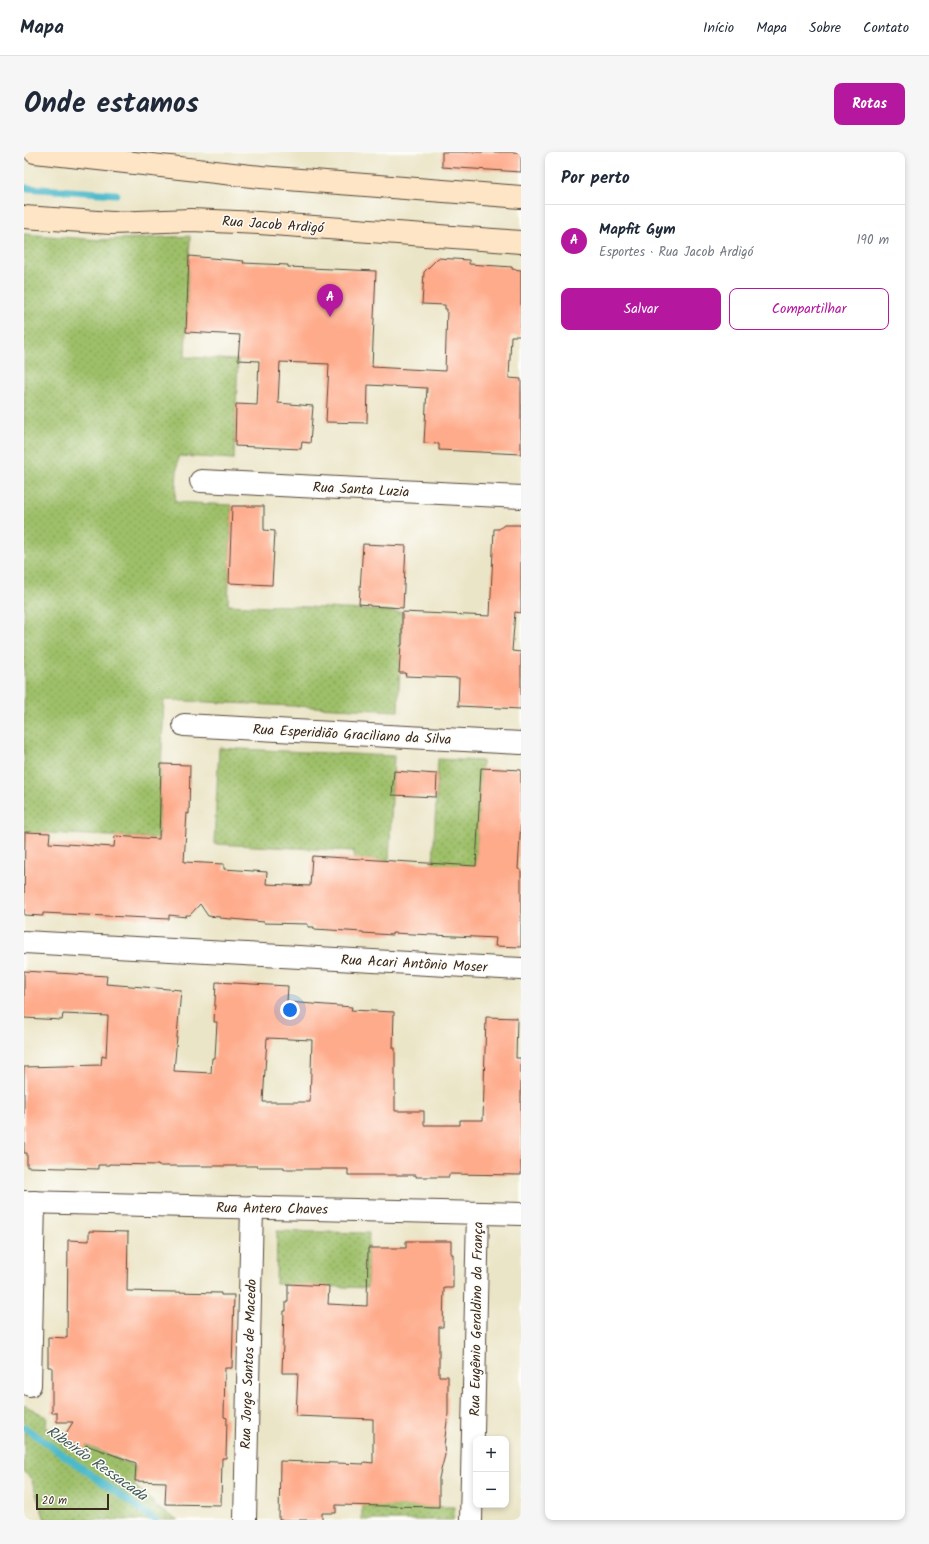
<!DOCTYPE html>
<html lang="pt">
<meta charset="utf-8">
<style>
body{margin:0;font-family:Kalam,sans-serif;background:#f6f6f7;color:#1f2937}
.controls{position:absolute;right:12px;bottom:12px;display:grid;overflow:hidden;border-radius:8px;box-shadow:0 2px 6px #0003}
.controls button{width:36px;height:36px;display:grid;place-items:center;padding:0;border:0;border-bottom:1px solid #e0e1e3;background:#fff;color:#1f2937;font:20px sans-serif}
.scale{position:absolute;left:12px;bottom:10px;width:73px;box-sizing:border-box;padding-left:4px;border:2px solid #3b2a1e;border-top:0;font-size:11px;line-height:14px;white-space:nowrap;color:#3b2a1e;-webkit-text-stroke:3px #fdfcf7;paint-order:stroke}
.you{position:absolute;left:266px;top:858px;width:14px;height:14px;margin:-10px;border:3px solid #fff;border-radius:50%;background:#1a73e8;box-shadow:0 0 0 6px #1a73e833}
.badge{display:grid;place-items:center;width:26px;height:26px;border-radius:50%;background:#b5179e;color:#fff;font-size:13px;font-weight:700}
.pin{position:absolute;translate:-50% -33px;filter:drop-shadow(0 1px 2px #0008)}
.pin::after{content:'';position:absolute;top:21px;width:14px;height:12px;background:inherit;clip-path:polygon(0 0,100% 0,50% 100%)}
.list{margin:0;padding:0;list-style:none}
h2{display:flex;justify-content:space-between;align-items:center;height:52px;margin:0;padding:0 16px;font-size:17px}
h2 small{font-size:13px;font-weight:400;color:#747a83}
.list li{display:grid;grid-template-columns:26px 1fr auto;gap:12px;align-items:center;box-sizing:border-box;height:72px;padding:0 16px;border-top:1px solid #e0e1e3}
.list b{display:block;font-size:15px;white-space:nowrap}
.list p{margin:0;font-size:13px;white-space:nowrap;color:#747a83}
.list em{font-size:13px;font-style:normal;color:#747a83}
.actions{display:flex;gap:8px;padding:12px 16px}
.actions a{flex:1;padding:9px 0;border:1px solid #b5179e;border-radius:8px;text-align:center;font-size:14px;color:#b5179e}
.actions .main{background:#b5179e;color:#fff}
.map{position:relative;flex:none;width:497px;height:1368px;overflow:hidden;border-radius:8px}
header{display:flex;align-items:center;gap:24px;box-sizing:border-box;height:56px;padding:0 20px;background:#fff;border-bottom:1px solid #e0e1e3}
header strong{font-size:19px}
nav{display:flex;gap:22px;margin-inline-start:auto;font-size:14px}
.intro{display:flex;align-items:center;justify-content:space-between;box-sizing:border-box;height:96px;padding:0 24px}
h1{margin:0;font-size:28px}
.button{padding:10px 18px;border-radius:8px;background:#b5179e;color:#fff;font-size:14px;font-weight:700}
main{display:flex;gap:24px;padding:0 24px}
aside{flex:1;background:#fff;border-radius:8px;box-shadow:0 2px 6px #0003}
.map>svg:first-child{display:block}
</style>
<header>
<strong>Mapa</strong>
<nav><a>Início</a><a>Mapa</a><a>Sobre</a><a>Contato</a></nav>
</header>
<div class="intro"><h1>Onde estamos</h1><a class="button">Rotas</a></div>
<main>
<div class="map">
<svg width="497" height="1368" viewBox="0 0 497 1368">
<defs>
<pattern id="grass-dots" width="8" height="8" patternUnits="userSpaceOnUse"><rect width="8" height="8" fill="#9ec069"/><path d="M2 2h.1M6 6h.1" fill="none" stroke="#829c56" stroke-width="1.8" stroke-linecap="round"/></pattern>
</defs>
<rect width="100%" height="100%" fill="#fdfcf7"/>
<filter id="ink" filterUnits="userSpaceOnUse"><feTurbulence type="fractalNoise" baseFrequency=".025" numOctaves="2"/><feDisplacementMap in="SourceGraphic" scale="8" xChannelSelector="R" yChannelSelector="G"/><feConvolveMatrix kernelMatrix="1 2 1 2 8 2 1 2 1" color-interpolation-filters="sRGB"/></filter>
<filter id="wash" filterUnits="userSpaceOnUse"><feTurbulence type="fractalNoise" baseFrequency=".012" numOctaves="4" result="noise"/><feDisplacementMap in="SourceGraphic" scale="16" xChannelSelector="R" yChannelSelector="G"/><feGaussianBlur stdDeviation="0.9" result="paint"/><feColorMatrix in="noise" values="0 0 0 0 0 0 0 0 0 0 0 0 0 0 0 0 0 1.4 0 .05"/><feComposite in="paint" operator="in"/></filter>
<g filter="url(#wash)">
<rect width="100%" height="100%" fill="#ebe5c7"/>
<g fill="url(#grass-dots)" stroke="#6c7544">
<path d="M 0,82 L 76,88 L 166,84 L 161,205 L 214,208 L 210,307 L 154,304 L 151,350 L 208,353 L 204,453 L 247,455 L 247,453 L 378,460 L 374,559 L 140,548 L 134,690 L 128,686 L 0,680 Z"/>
<path d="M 195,596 L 370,604 L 365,709 L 330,707 L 330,699 L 190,692 Z"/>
<path d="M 414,607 L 458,609 L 452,715 L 409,712 Z"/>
<path d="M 253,1079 L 345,1081 L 343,1136 L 252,1132 Z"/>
<path d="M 0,1253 L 23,1265 L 22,1275 L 59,1299 L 62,1293 L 112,1315 L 111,1334 L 130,1351 L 129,1353 L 154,1368 L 21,1368 L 7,1327 L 0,1319 Z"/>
<path d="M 338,1353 L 430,1355 L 429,1368 L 338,1368 Z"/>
</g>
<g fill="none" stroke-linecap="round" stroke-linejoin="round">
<g stroke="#4ebaca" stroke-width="7">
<path d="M 0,36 L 92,42"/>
<path d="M 0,1275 L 131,1368"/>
</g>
</g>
<g id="blocks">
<g fill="#feab8b" fill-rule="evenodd">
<path d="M 418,0 L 497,0 L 497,20 L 418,15 Z"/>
<path d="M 165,104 L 220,109 L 219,111 L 264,113 L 264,115 L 352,119 L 348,215 L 421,219 L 423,157 L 421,157 L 421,153 L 398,152 L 400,120 L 414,106 L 445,108 L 445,112 L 488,115 L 488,117 L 497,118 L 497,184 L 487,184 L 485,226 L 497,227 L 497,302 L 415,298 L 415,292 L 400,291 L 403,236 L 344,233 L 343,271 L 302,270 L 305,212 L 256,210 L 254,251 L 289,254 L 286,291 L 278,290 L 277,297 L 211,294 L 212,252 L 233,253 L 235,209 L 214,208 L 216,183 L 162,180 Z"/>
<path d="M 208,354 L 240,354 L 240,378 L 251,379 L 248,433 L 205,431 Z"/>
<path d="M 480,373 L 497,373 L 497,461 L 491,460 L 488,499 L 497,500 L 497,557 L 434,554 L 435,526 L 381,524 L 382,521 L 375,521 L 377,493 L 378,493 L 378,460 L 466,464 L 470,377 L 475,377 Z"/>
<path d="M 339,392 L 382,394 L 379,456 L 346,454 L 346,453 L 335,452 Z"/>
<path d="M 137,612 L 166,613 L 165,662 L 163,661 L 160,710 L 200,712 L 200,717 L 243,720 L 242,732 L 286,734 L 288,704 L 452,714 L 457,616 L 497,618 L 497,668 L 494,717 L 497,718 L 497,795 L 471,794 L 472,786 L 368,781 L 368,783 L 339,781 L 339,780 L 290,777 L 290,775 L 284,775 L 284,772 L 240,771 L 240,770 L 196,766 L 196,765 L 184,764 L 176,752 L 166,763 L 162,763 L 162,765 L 145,763 L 145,767 L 19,761 L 19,764 L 0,763 L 1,680 L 26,681 L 25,691 L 90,695 L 91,684 L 135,687 Z"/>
<path d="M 370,619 L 413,622 L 412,645 L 368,643 Z"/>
<path d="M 0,819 L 83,824 L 82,832 L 157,838 L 150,919 L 187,921 L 188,906 L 191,906 L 193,870 L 190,870 L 192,830 L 264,834 L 263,850 L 328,855 L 327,858 L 370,860 L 369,896 L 371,896 L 371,959 L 400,959 L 400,973 L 436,973 L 436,968 L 459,968 L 462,865 L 493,866 L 492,906 L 497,906 L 497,1023 L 425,1022 L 425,1025 L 392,1025 L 392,1023 L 324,1023 L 324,1017 L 260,1017 L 260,1015 L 233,1015 L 233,1014 L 134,1014 L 134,1013 L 85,1012 L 85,1013 L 74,1013 L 74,1017 L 3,1015 L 3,1001 L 0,1001 L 0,915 L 77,913 L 78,904 L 82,905 L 84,864 L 39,862 L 38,868 L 0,866 ZM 243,886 L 288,888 L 286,950 L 239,950 Z"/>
<path d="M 65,1079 L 104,1080 L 103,1139 L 197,1141 L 197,1143 L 210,1143 L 208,1216 L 201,1216 L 200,1265 L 203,1266 L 202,1306 L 198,1306 L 197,1353 L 141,1352 L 142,1330 L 111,1329 L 112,1311 L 62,1293 L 60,1300 L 39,1286 L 49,1270 L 33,1270 L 33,1261 L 28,1261 L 28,1215 L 24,1215 L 24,1185 L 43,1186 L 44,1088 L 65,1089 Z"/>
<path d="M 382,1089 L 427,1089 L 427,1102 L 429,1102 L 429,1136 L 420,1136 L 419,1175 L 415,1175 L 415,1224 L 424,1224 L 424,1262 L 420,1293 L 421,1303 L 415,1326 L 415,1355 L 312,1353 L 312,1361 L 298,1361 L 298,1368 L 255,1368 L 256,1309 L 340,1312 L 340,1310 L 349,1311 L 349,1267 L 272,1264 L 274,1221 L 258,1221 L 260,1159 L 262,1159 L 262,1150 L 264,1150 L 264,1132 L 305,1134 L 304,1152 L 343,1154 L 344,1096 L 382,1096 Z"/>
</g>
</g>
</g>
<g filter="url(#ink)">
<use href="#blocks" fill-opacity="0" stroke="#554637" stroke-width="1"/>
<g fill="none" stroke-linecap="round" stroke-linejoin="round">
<g stroke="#554637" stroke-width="24">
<g id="street">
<path d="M 177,329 L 497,345"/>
<path d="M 160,573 L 497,591"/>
<path d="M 0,790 L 497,817"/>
<path d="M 0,1050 L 497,1062"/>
<path d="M 6,1233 L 10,1050"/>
<path d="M 221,1368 L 228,1055"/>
<path d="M 447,1368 L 454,1061"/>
</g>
</g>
<g stroke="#554637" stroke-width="24">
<g id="secondary">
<path d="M 11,0 L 237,25 L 497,45"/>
<path d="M 0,65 L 88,71 L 167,68 L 235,71 L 497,90"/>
</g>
</g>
<use href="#street" stroke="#fff" stroke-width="22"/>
<use href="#secondary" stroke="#fde5c5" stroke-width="22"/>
</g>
</g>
<g text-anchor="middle" stroke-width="3" stroke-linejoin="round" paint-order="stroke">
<g font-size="14" fill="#3b2a1e" stroke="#fdfcf7">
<text transform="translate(249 72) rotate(4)" y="5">Rua Jacob Ardigó</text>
<text transform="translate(337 337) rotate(3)" y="5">Rua Santa Luzia</text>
<text transform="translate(328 582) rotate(3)" y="5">Rua Esperidião Graciliano da Silva</text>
<text transform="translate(390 811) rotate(3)" y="5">Rua Acari Antônio Moser</text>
<text transform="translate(248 1056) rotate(1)" y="5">Rua Antero Chaves</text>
<text transform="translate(452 1167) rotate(-89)" y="5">Rua Eugênio Geraldino da França</text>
<text transform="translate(224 1212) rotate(-88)" y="5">Rua Jorge Santos de Macedo</text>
</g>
<g font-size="15" font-style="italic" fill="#425c5a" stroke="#fdfcf7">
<text transform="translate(73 1311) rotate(35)" y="5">Ribeirão Ressacada</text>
</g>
</g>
</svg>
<div class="controls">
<button>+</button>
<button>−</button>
</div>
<div class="scale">20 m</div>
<div class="you"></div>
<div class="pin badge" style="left:306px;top:165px">A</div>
</div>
<aside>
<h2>Por perto<small></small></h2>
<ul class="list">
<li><span class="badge">A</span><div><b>Mapfit Gym</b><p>Esportes · Rua Jacob Ardigó</p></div><em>190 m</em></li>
</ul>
<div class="actions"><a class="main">Salvar</a><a>Compartilhar</a></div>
</aside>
</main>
